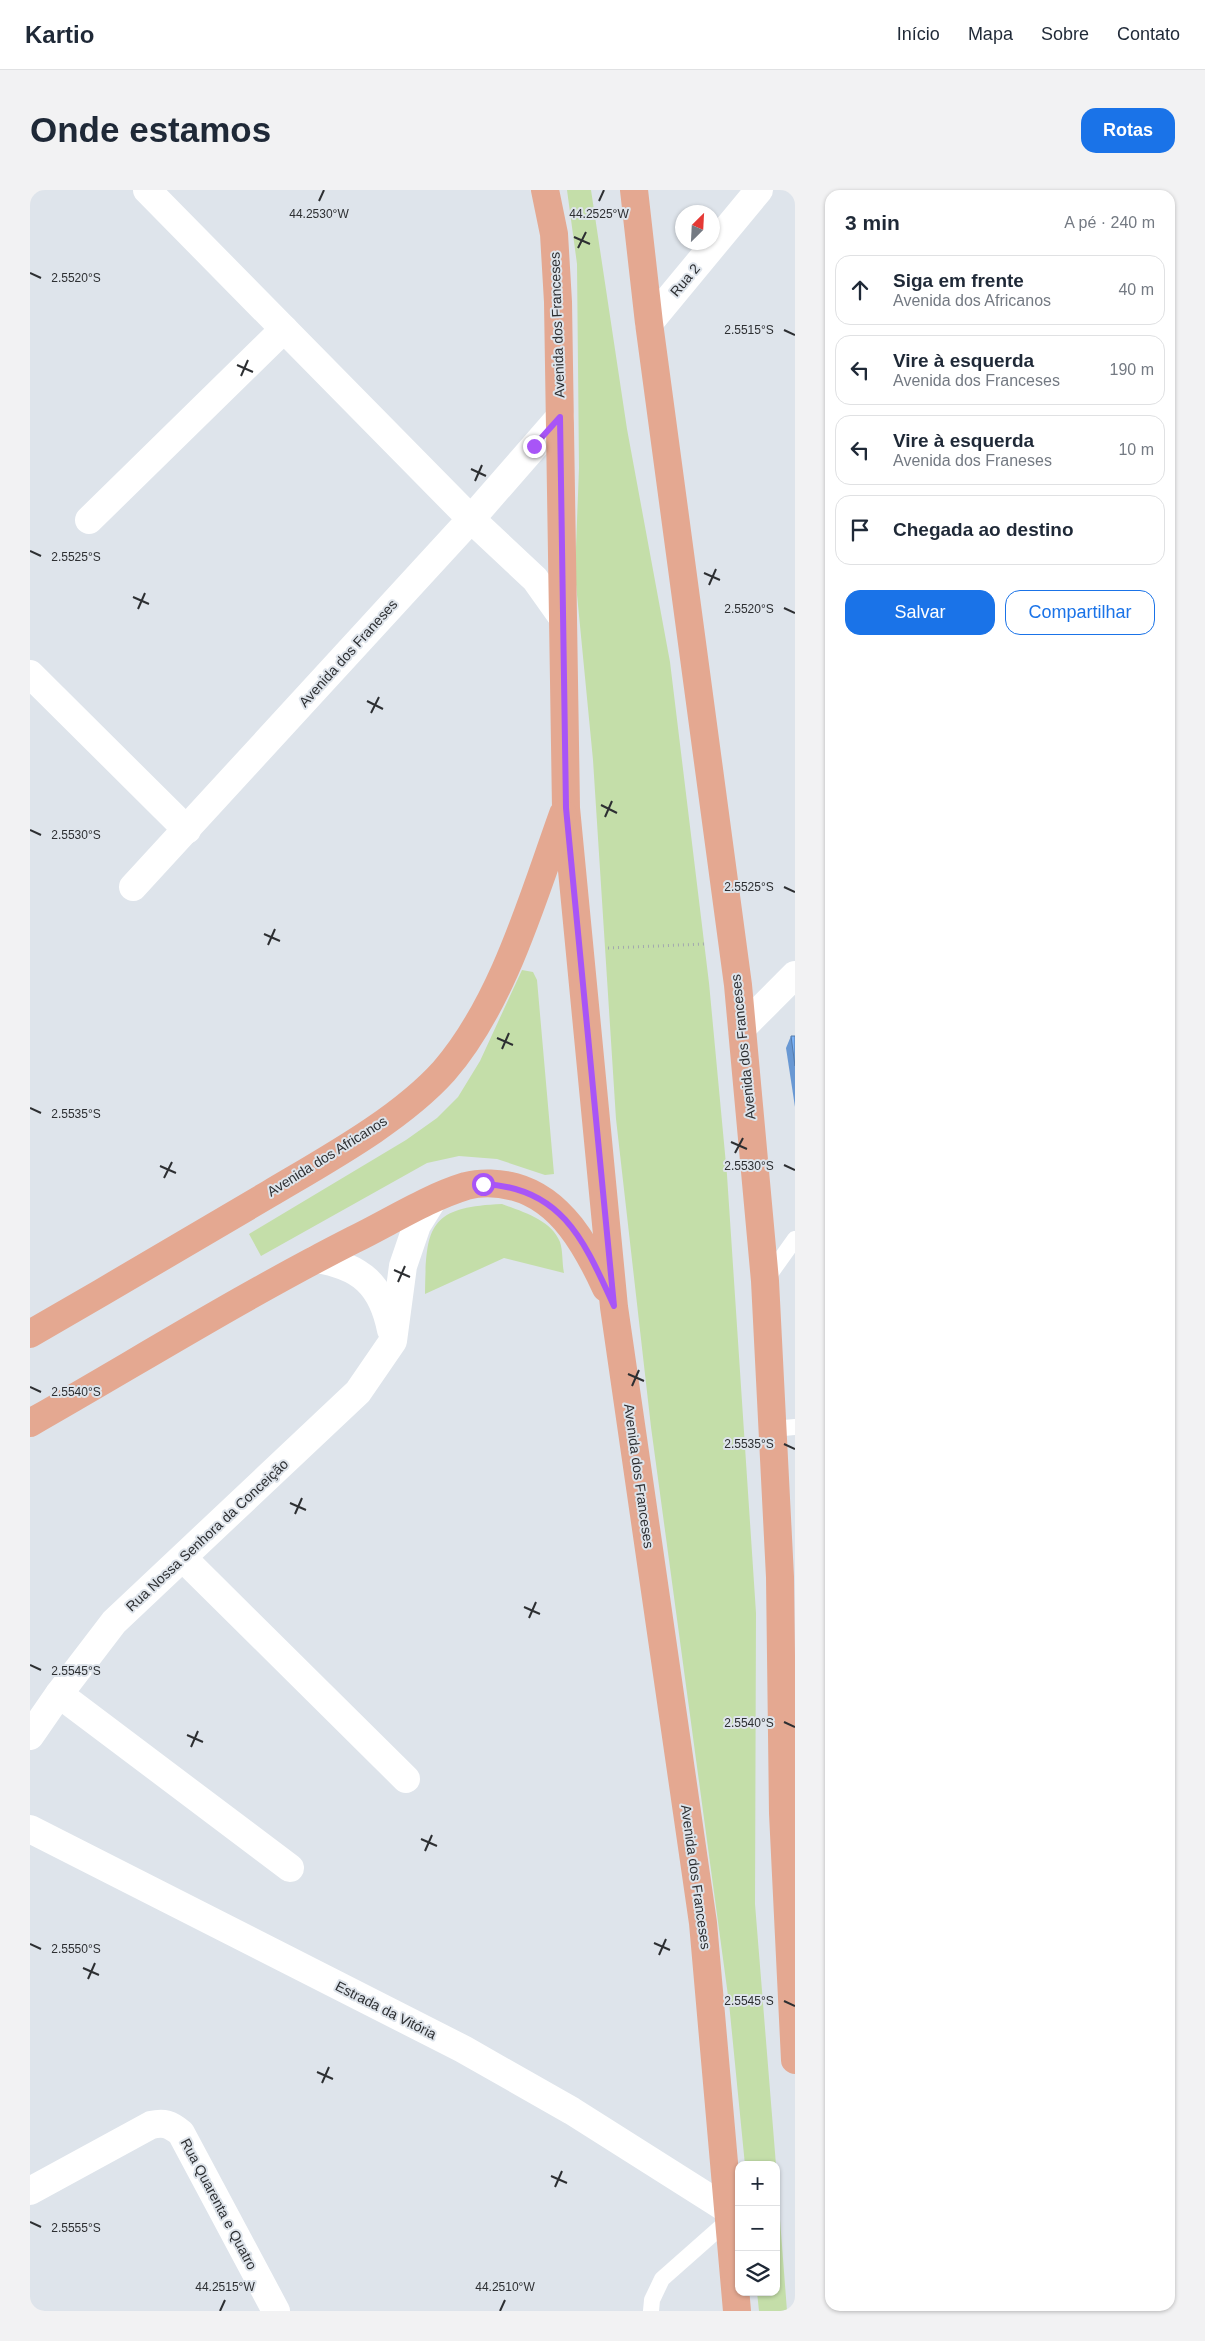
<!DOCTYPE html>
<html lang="pt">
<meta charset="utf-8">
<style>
body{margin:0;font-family:Arial,sans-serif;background:#f2f2f3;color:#1f2937}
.controls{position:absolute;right:15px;bottom:15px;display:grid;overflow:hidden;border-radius:10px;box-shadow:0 1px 4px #0004}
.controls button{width:45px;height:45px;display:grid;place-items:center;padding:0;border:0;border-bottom:1px solid #e0e1e3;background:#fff;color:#1f2937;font:25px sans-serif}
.compass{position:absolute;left:645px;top:15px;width:45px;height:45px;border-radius:50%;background:#fff;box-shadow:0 1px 4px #0004;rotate:24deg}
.stop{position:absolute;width:15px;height:15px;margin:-11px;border:4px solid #a855f7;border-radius:50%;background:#fff}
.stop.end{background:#a855f7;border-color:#fff;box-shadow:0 1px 5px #0008}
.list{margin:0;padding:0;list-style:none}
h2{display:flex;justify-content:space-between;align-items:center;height:65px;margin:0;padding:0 20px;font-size:21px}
h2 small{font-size:16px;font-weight:400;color:#747a83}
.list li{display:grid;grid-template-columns:32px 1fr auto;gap:15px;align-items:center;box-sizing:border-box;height:70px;margin:0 10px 10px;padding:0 10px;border:1px solid #e0e1e3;border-radius:15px}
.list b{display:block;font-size:19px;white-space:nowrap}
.list p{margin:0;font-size:16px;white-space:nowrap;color:#747a83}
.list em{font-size:16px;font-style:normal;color:#747a83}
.actions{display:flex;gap:10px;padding:15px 20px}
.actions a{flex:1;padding:11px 0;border:1px solid #1a73e8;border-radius:15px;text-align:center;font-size:18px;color:#1a73e8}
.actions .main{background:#1a73e8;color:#fff}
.icon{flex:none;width:28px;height:28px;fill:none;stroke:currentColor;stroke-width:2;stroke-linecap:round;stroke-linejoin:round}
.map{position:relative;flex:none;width:765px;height:2121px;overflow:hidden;border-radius:15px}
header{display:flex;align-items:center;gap:30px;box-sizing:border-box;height:70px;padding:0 25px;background:#fff;border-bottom:1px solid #e0e1e3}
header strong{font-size:24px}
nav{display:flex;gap:28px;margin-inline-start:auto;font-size:18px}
.intro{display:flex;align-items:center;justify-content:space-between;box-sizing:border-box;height:120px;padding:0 30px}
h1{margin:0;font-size:35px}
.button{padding:12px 22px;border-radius:15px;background:#1a73e8;color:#fff;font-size:18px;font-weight:700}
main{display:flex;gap:30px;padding:0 30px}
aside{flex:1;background:#fff;border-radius:15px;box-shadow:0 1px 4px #0004}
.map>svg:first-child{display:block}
</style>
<header>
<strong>Kartio</strong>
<nav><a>Início</a><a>Mapa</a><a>Sobre</a><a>Contato</a></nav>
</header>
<div class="intro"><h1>Onde estamos</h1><a class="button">Rotas</a></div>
<main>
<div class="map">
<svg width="765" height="2121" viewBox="0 0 765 2121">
<rect width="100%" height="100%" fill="#dee4eb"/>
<g fill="#c4dea9">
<path d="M 537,0 L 561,0 L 597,239 L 640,472 L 679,793 L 697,985 L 726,1423 L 725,1714 L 746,1975 L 715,1975 L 699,1813 L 621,1237 L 586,929 L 563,570 L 545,384 L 549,278 L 547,74 Z"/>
<path d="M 492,780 L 503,782 L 507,790 L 524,984 L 515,985 L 467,969 L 429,966 L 397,973 L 231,1066 L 219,1044 L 376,950 L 407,928 L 428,907 L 450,871 Z"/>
<path d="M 472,1014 C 491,1021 522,1030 530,1052 C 533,1061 532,1073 534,1083 L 474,1068 L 395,1104 C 396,1037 398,1017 472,1014 Z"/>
<path d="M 746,1977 L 757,2121 L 729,2121 L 727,2102 L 746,2102 Z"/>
</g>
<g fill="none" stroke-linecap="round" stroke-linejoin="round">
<path stroke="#a3a8ae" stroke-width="3" stroke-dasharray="1 4" stroke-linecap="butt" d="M 578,758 L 674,754"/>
<g stroke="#fff" stroke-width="16">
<path d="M 735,1091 L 765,1049"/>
<path d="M 743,1239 L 765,1237"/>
<path d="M 621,2121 L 622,2110 L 632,2089 L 701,2028"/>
</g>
<g stroke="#fff" stroke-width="28">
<path d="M 117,0 L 441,329 L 505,389 L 532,427"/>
<path d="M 619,133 L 729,0"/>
<path d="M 59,330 L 254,139"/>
<path d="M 0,484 L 157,640"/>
<path d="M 103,697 L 441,329 L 530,227"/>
<path d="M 712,838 L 765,785"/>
<path d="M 286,1069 C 331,1076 352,1095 361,1140"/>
<path d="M 153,1368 L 376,1589"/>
<path d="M 29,1504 L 260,1678"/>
<path d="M 0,1546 L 29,1504 L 84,1432 L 328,1202 L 363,1151 L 373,1076 L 387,1035 L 402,1011"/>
<path d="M 0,1639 L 433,1859 L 542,1921 L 700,2021"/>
<path d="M 0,2001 L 121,1935 C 134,1932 140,1934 151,1943 L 246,2121"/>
</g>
<g stroke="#e4a891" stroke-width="28">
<path d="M 515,0 L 524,44 L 528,112 L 536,618 L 584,1117 L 673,1733 L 707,2121"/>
<path d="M 604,0 L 619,133 L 708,795 L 735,1091 L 750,1387 L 753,1623 L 765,1870"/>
<path d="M 0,1144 C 80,1098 159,1051 239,1004 C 296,970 370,930 414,881 C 473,813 503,707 533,624"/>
<path d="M 0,1233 C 107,1172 213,1106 323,1050 C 360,1032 397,1008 436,996 C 451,992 470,993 485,997 C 532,1010 557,1057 576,1098"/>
</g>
</g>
<path fill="#6998d3" d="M 761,846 L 765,846 L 765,917 L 756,858 Z"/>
<path fill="#7ab1f5" stroke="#557cac" d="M 761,846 L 765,846 L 765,876 Z"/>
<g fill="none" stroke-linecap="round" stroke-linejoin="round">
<path stroke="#a855f7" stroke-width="6" d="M 453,994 C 533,997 555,1053 584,1116 L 536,618 L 530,227 L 504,256"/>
</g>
<path fill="none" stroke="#2d2f32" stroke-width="2" d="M 289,11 L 294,0M 569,11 L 574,0M 544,47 L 560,54M 548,58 L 556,42M 0,83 L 11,88M 754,140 L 765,145M 207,175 L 223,182M 211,186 L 218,170M 441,279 L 456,286M 445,291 L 452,275M 0,361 L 11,366M 674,383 L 690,390M 679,395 L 686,379M 103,407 L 119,414M 754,418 L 765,423M 108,419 L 115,403M 337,511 L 353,519M 341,523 L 349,507M 571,615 L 587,623M 575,627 L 582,611M 0,640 L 11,645M 754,697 L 765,702M 234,744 L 250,751M 238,755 L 245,739M 467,848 L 483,855M 472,859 L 479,843M 0,918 L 11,923M 701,952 L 717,959M 705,963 L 713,948M 754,975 L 765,980M 130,976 L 146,983M 134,988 L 142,972M 364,1080 L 380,1087M 368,1092 L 375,1076M 598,1184 L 614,1191M 602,1196 L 609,1180M 0,1197 L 11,1202M 754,1254 L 765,1259M 260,1313 L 276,1320M 265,1324 L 272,1308M 494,1417 L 510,1424M 499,1428 L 506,1412M 0,1475 L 11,1480M 754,1532 L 765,1537M 157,1545 L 173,1552M 161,1557 L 168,1541M 391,1649 L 407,1656M 395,1661 L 402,1645M 624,1753 L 640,1760M 0,1754 L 11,1759M 629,1765 L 636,1749M 53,1778 L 69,1785M 58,1789 L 65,1773M 754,1811 L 765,1816M 287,1882 L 303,1889M 292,1893 L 299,1877M 521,1986 L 537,1993M 525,1997 L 532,1981M 0,2032 L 11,2037M 190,2121 L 195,2110M 470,2121 L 475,2110"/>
<g text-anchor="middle" stroke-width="4" stroke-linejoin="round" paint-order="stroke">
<g font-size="14" fill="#2d2f32" stroke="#dee4eb">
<text transform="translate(655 90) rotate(-50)" y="5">Rua 2</text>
<text transform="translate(527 135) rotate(-92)" y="5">Avenida dos Franceses</text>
<text transform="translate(318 463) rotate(-48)" y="5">Avenida dos Franeses</text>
<text transform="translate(713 857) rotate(-96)" y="5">Avenida dos Franceses</text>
<text transform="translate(297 966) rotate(-32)" y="5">Avenida dos Africanos</text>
<text transform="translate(609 1286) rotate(82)" y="5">Avenida dos Franceses</text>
<text transform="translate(177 1345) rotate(-43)" y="5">Rua Nossa Senhora da Conceição</text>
<text transform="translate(666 1687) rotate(82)" y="5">Avenida dos Franceses</text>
<text transform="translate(356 1820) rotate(27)" y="5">Estrada da Vitória</text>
<text transform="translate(189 2014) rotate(62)" y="5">Rua Quarenta e Quatro</text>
</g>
</g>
<g font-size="12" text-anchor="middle" fill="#2d2f32" stroke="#dee4eb" stroke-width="4" stroke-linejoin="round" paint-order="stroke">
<text x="289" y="28">44.2530°W</text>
<text x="569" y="28">44.2525°W</text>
<text x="46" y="92">2.5520°S</text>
<text x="719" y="144">2.5515°S</text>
<text x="46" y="371">2.5525°S</text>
<text x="719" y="423">2.5520°S</text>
<text x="46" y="649">2.5530°S</text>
<text x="719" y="701">2.5525°S</text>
<text x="46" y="928">2.5535°S</text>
<text x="719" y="980">2.5530°S</text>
<text x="46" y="1206">2.5540°S</text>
<text x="719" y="1258">2.5535°S</text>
<text x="46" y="1485">2.5545°S</text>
<text x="719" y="1537">2.5540°S</text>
<text x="46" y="1763">2.5550°S</text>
<text x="719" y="1815">2.5545°S</text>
<text x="46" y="2042">2.5555°S</text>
<text x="195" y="2101">44.2515°W</text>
<text x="475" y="2101">44.2510°W</text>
</g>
</svg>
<div class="controls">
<button>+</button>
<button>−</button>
<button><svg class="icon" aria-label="layers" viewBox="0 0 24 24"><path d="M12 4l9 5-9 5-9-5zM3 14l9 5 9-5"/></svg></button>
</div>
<svg class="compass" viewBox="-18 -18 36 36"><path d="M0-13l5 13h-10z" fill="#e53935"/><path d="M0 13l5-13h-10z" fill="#747a83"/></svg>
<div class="stop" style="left:453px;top:994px"></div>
<div class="stop end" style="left:504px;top:256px"></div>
</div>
<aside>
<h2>3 min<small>A pé · 240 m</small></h2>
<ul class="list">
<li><svg class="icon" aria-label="ahead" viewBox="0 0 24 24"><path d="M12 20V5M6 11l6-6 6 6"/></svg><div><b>Siga em frente</b><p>Avenida dos Africanos</p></div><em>40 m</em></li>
<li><svg class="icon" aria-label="left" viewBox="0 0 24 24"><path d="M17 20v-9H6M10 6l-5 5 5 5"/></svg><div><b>Vire à esquerda</b><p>Avenida dos Franceses</p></div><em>190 m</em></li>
<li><svg class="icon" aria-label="left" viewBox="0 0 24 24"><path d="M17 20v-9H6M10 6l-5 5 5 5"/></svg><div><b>Vire à esquerda</b><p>Avenida dos Franeses</p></div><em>10 m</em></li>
<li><svg class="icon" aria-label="arrive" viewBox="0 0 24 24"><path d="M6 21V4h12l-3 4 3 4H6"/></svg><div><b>Chegada ao destino</b></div></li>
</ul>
<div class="actions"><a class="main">Salvar</a><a>Compartilhar</a></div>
</aside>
</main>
